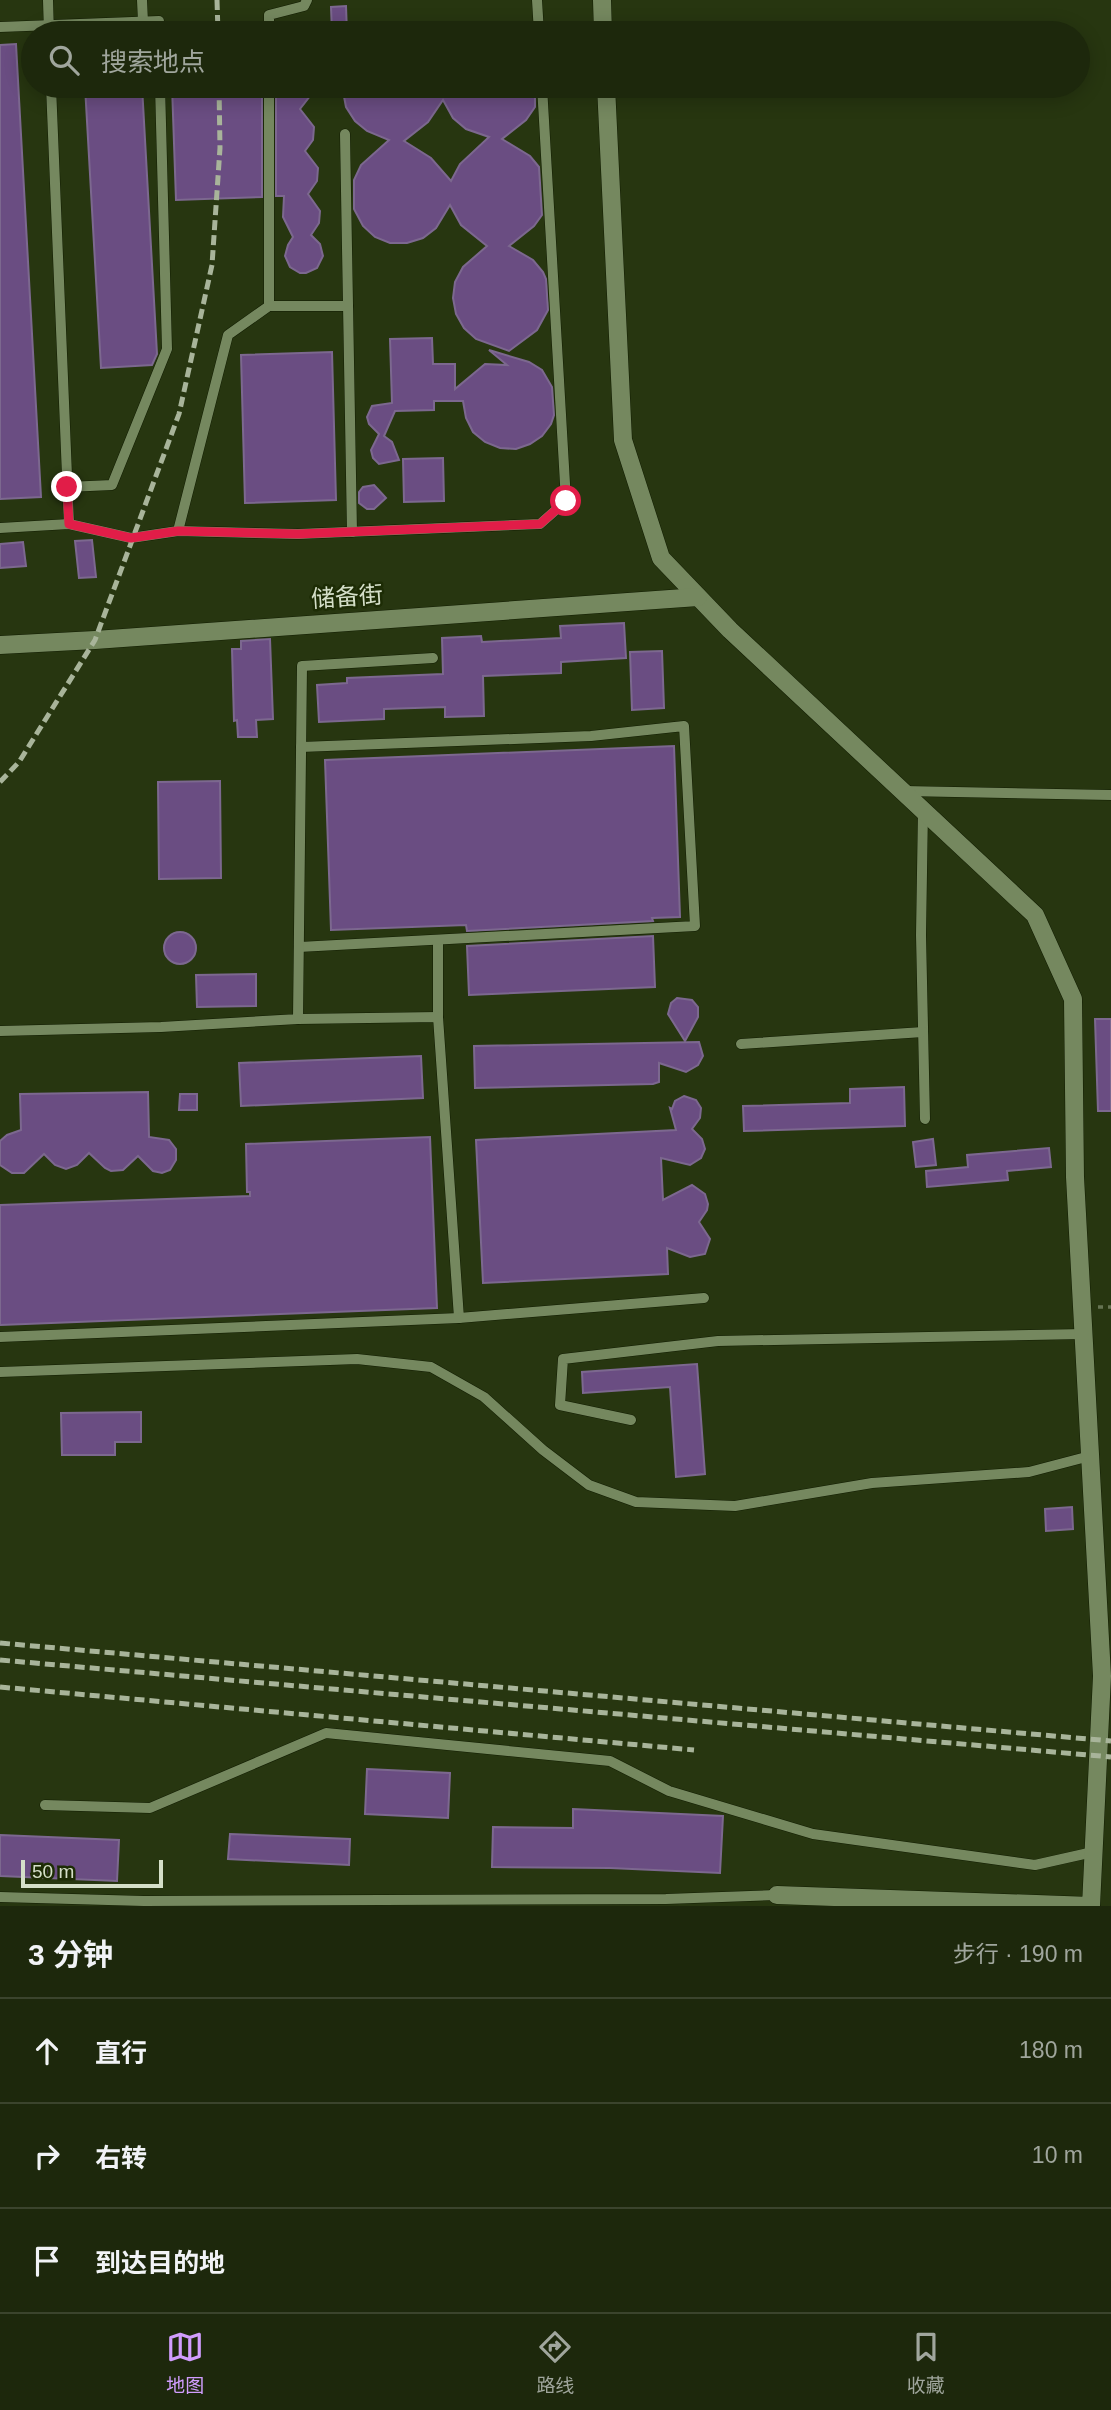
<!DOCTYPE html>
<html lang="zh">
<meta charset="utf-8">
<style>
body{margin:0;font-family:Helvetica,"Noto Sans SC",sans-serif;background:#253015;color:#f1f3f6}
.scale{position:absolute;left:21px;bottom:18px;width:142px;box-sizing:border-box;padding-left:7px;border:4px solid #d5dfc9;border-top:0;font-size:19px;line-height:24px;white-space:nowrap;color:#d5dfc9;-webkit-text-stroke:5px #1d2c05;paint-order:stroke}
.stop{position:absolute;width:21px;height:21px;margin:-16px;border:5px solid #e11d48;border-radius:50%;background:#fff}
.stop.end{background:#e11d48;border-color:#fff;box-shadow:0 2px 7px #0008}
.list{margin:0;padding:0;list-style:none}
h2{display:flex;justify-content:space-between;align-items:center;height:91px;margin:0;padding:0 28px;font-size:30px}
h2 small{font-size:23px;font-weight:400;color:#a0a69d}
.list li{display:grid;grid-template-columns:46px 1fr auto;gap:21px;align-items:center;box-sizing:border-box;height:105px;padding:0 28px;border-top:2px solid #3b442d}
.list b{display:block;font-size:26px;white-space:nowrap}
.list em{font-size:23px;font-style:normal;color:#a0a69d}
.icon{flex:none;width:38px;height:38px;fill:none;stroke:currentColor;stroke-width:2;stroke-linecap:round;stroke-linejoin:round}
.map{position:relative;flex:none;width:1111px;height:1906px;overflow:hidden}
.search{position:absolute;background:#1d280c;box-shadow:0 4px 18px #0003;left:21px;right:21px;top:21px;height:77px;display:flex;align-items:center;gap:18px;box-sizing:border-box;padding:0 24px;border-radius:38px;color:#a0a69d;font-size:26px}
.sheet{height:406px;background:#1d280c}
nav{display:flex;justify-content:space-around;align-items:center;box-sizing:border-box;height:98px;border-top:2px solid #3b442d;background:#1d280c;font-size:19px;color:#a0a69d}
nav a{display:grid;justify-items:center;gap:4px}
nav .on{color:#d19dfe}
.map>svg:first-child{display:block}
</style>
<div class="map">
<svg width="1111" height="1906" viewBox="0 0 1111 1906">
<rect width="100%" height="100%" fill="#273610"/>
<g fill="#6a4d82" stroke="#7c688f" stroke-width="2" fill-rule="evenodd">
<path d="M 346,6 L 347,33 L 332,33 L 331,7 Z"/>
<path d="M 16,44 L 41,497 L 0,499 L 0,45 Z"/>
<path d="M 85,86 L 142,86 L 157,354 L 152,365 L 101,368 Z"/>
<path d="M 172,86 L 262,86 L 262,197 L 176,200 Z"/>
<path d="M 276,86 L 312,86 L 310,96 L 300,109 L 314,127 L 313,140 L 305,151 L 318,168 L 317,181 L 308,194 L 320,211 L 319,223 L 311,235 L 320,244 L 323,256 L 317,268 L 306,273 L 300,273 L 290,267 L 285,256 L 288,245 L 293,237 L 283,217 L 284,196 L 276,196 Z"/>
<path d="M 342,86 L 535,86 L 535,107 L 526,120 L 502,139 L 530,156 L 539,167 L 542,215 L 534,226 L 509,246 L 533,260 L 543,272 L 546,279 L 548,310 L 537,330 L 509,351 L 476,339 L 464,328 L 456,314 L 453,298 L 455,282 L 463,267 L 487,246 L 461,225 L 450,205 L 436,228 L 423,238 L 407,243 L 390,243 L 375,237 L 363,226 L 354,209 L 354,180 L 361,165 L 389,140 L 367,131 L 355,121 L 346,107 ZM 443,100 L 453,118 L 466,129 L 489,137 L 460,164 L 451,181 L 431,158 L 404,141 L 428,122 Z"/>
<path d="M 432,338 L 433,364 L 455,364 L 455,389 L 485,364 L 507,365 L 489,350 L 529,362 L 542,370 L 552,387 L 554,415 L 551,424 L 542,436 L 530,444 L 516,449 L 500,448 L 485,442 L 473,432 L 466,418 L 463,401 L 434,401 L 434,410 L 395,411 L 384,436 L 392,442 L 399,460 L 379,464 L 373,458 L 371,450 L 379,434 L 369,424 L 367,417 L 372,406 L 392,403 L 390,339 Z"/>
<path d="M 332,352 L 336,500 L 245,503 L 241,355 Z"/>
<path d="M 443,458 L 444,501 L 404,502 L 403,459 Z"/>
<path d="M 374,485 L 386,498 L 374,509 L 367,509 L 359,503 L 359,492 L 363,487 Z"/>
<path d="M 92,540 L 96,577 L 79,578 L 75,541 Z"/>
<path d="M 23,542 L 26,566 L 0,568 L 0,544 Z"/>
<path d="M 624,623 L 626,658 L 561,662 L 561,673 L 483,676 L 484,716 L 445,717 L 445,707 L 384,709 L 384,719 L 319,722 L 317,685 L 347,683 L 347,678 L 443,674 L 442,638 L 481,636 L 482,642 L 561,638 L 560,626 Z"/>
<path d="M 270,639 L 273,719 L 256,720 L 257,737 L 238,737 L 237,720 L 234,721 L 232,649 L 241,649 L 241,641 Z"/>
<path d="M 662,651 L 664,708 L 632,710 L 630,652 Z"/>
<path d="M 674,746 L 680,917 L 652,918 L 653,921 L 467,931 L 466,925 L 331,930 L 325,760 Z"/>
<path d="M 220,781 L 221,878 L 159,879 L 158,782 Z"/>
<circle cx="180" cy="948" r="16"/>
<path d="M 653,936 L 655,987 L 469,995 L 467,946 Z"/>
<path d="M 256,974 L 256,1006 L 197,1007 L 196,975 Z"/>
<path d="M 677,998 L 692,1000 L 698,1007 L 698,1017 L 685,1041 L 668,1014 L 671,1003 Z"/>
<path d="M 1095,1019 L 1111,1019 L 1111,1111 L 1098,1111 Z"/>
<path d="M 699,1042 L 703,1056 L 698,1065 L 686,1072 L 659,1063 L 659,1082 L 653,1084 L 475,1088 L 474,1046 Z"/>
<path d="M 421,1056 L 423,1098 L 241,1106 L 239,1063 Z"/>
<path d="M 904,1087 L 905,1126 L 744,1131 L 743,1106 L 850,1103 L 850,1089 Z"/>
<path d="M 148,1092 L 149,1137 L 169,1140 L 176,1149 L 176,1160 L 170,1170 L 162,1173 L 153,1171 L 138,1156 L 123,1170 L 111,1171 L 105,1168 L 89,1153 L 77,1165 L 66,1169 L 55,1165 L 44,1154 L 24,1173 L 12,1173 L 0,1165 L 0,1141 L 7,1135 L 21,1130 L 20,1094 Z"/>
<path d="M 180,1094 L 197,1094 L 197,1110 L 179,1110 Z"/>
<path d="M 684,1096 L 696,1100 L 701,1108 L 700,1118 L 692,1129 L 702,1139 L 705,1149 L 701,1158 L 690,1165 L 661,1158 L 663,1200 L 692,1185 L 705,1194 L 708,1204 L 707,1210 L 699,1222 L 710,1239 L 705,1254 L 690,1257 L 667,1248 L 668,1274 L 483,1283 L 476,1140 L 676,1130 L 670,1108 L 672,1109 L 675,1101 Z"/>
<path d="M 430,1137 L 437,1308 L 0,1325 L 0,1205 L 250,1196 L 250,1192 L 247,1192 L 246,1144 Z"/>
<path d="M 933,1139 L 936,1165 L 916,1167 L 913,1142 Z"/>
<path d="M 1049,1148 L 1051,1167 L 1007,1171 L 1008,1180 L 927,1187 L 926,1171 L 968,1167 L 967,1155 Z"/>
<path d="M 697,1364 L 705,1474 L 676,1477 L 670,1387 L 583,1393 L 582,1372 Z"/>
<path d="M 141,1412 L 141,1442 L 115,1442 L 115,1455 L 62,1455 L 61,1413 Z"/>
<path d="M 1072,1507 L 1073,1529 L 1046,1531 L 1045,1509 Z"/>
<path d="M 367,1769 L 450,1773 L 448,1818 L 365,1814 Z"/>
<path d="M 573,1809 L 723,1816 L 720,1873 L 610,1868 L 492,1867 L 493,1827 L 573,1828 Z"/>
<path d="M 230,1834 L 350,1839 L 349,1865 L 228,1859 Z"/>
<path d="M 0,1835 L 119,1840 L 117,1881 L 0,1876 Z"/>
</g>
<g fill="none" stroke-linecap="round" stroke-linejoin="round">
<g stroke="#121d02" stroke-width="11">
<g id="lane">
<path d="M 48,0 L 49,33"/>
<path d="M 142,0 L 143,22"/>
<path d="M 537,0 L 539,33"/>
<path d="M 0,27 L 159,21 L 159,33"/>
<path d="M 269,33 L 269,15 L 304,6 L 307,0"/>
<path d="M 51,86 L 69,524"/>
<path d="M 269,86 L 269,306"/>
<path d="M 345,134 L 352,532"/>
<path d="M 67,487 L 112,485 L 167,349 L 160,86"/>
<path d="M 0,528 L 69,524 L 131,538 L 178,531 L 298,534 L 540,524 L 566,501 L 542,86"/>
<path d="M 178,531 L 228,335 L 269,306 L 348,306"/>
<path d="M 904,791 L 1111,795"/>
<path d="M 923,810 L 921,935 L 925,1119"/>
<path d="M 438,940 L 438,1017"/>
<path d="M 299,947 L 695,926 L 684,726 L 591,736 L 301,747"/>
<path d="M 298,1019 L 438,1017 L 459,1318"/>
<path d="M 0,1031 L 161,1027 L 298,1019 L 302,666 L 433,658"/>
<path d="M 741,1044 L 923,1032"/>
<path d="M 0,1337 L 459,1318 L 704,1298"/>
<path d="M 0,1372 L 357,1359 L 431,1367 L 484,1397 L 543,1450 L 589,1485 L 636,1502 L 735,1506 L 872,1483 L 1029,1472 L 1090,1456"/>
<path d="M 631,1420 L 560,1405 L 563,1359 L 718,1341 L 1084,1334"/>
<path d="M 45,1805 L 150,1808 L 326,1733 L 610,1761 L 669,1791 L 813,1834 L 1035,1865 L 1093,1852"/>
<path d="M 0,1897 L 144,1901 L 666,1899 L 777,1895"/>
</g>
</g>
<g stroke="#121d02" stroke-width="19">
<g id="street">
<path d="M 602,0 L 603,33"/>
<path d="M 606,86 L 623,440 L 661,558 L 730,630 L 1035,915 L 1073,999 L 1075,1177 L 1102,1676 L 1091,1906 L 777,1895"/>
<path d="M 0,645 L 95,640 L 698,597"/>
</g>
</g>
<path stroke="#657352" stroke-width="3.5" stroke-dasharray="5 5" stroke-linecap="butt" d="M 1098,1307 L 1111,1307"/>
<use href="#lane" stroke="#75885f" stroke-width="10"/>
<use href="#street" stroke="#75885f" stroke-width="18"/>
<g stroke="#a8b49a" stroke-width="5" stroke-dasharray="10 5" stroke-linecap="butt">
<path d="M 217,0 L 218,33"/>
<path d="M 0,782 L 19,762 L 95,640 L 179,414 L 212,265 L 220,148 L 219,86"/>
<path d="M 0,1643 L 1111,1741"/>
<path d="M 0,1660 L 1111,1757"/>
<path d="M 0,1687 L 694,1750"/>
</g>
</g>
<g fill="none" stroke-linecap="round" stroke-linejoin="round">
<path stroke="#e11d48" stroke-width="9" d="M 67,487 L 69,524 L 131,538 L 178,531 L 298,534 L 540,524 L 566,501"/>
</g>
<g text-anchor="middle" stroke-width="5" stroke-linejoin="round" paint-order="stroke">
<g font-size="24" fill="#d5dfc9" stroke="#1d2c05">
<text transform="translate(347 597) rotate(-4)" y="8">储备街</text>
</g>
</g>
</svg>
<div class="scale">50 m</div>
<div class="stop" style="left:566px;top:501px"></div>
<div class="stop end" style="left:67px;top:487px"></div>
<div class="search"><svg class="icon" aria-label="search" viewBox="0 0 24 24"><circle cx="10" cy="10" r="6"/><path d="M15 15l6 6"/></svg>搜索地点</div>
</div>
<section class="sheet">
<h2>3 分钟<small>步行 · 190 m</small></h2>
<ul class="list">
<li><svg class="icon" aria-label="ahead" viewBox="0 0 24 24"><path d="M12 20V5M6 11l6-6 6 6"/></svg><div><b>直行</b></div><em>180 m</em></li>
<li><svg class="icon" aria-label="right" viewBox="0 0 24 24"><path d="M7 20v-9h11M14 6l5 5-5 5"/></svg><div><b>右转</b></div><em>10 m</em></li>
<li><svg class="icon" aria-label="arrive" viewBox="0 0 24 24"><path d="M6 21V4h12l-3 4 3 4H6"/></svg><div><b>到达目的地</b></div></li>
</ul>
</section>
<nav>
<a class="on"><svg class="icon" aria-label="map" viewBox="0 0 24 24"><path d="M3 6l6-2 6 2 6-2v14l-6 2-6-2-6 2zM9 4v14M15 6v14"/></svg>地图</a>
<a><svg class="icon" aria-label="directions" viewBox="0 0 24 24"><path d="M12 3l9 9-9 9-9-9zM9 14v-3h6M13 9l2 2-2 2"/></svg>路线</a>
<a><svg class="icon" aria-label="saved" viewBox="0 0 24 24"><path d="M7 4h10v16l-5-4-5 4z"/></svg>收藏</a>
</nav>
